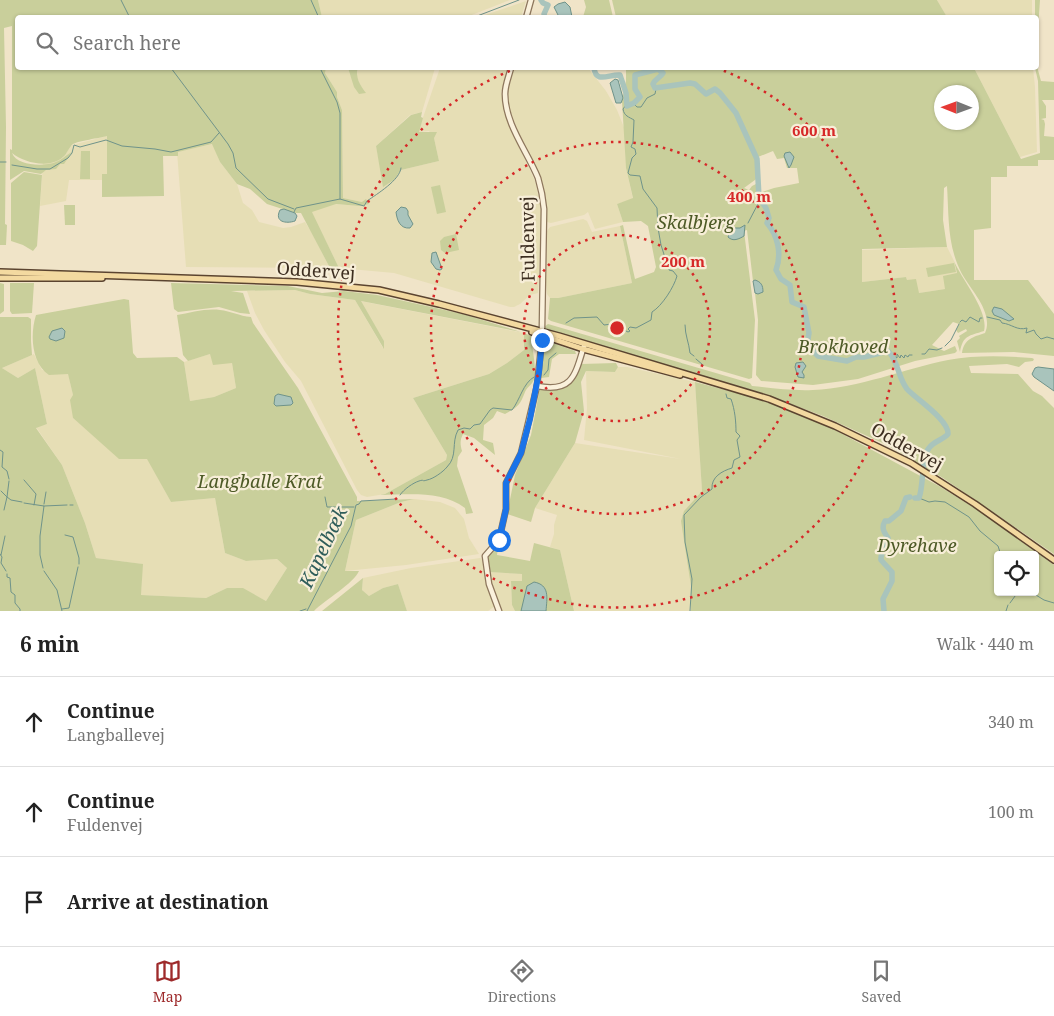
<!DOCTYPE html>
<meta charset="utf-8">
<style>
body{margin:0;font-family:"Noto Serif",serif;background:#f6f6f6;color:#222}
.controls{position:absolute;right:15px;bottom:15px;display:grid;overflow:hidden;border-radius:5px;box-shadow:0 1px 4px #0004}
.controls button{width:45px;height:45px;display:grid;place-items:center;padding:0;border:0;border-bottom:1px solid #e0e0e0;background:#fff;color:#222;font:25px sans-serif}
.compass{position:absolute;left:934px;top:85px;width:45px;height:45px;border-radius:50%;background:#fff;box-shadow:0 1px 4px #0004;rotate:271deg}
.stop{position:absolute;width:15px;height:15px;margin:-11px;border:4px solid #1a73e8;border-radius:50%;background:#fff}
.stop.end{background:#1a73e8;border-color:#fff;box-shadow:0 1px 5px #0008}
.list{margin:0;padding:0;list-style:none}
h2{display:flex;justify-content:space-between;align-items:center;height:65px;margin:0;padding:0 20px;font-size:21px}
h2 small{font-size:16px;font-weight:400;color:#767676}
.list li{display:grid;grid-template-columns:32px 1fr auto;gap:15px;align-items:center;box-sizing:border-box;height:90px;padding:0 20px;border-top:1px solid #e0e0e0}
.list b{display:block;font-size:19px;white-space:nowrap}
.list p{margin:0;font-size:16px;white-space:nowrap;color:#767676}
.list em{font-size:16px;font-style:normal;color:#767676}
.icon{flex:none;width:28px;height:28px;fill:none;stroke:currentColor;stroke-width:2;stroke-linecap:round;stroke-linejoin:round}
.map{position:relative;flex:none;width:1054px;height:611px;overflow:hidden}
.search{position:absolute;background:#fff;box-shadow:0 1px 4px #0004;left:15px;right:15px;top:15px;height:55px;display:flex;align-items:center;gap:12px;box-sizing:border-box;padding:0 18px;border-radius:5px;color:#767676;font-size:19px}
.sheet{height:335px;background:#fff}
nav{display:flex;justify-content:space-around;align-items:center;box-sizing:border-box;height:70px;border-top:1px solid #e0e0e0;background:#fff;font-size:14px;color:#767676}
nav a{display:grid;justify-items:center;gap:2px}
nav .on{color:#9e2a2b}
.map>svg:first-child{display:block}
</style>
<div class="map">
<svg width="1054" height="611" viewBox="0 0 1054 611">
<rect width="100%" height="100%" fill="#f0e4c8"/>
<g fill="#e6deb5">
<path d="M 318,0 L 510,0 L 464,18 L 322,17 Z"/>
<path d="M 937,0 L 1032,0 L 1032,17 L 947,17 Z"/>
<path d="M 526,1 L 521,17 L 479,17 Z"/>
<path d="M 326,68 L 348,68 L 350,75 L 366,93 L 360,85 L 357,77 L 358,68 L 435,68 L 422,112 L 410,115 L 376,146 L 384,186 L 394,180 L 401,170 L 439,161 L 434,138 L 429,131 L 418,132 L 440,68 L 508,68 L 501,92 L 504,107 L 508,122 L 535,181 L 542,212 L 538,293 L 530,295 L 520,304 L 514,307 L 510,307 L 394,273 L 339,268 L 311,211 L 335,204 L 359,206 L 362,202 L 343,198 L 342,110 L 337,97 L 337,92 L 325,73 Z"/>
<path d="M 514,68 L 588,68 L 606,91 L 617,110 L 625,130 L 626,168 L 633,199 L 617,204 L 623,222 L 595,229 L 588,212 L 584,215 L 551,223 L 547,222 L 544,189 L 532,159 L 522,142 L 509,107 L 508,90 Z"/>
<path d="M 974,68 L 1033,68 L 1035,87 L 1037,152 L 1020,157 Z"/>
<path d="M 107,136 L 107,174 L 102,174 L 102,180 L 69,180 L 66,201 L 40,206 L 43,163 L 62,158 L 72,145 Z"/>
<path d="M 213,144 L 220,162 L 237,184 L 243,203 L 252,210 L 259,222 L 283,228 L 291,227 L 305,222 L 312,233 L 330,268 L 186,267 L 177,152 Z"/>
<path d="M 583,219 L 587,221 L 592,232 L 620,226 L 632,283 L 558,298 L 550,298 L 547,294 L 546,283 L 547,231 L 550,227 Z"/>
<path d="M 947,247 L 954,261 L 957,274 L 945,289 L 919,293 L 907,280 L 906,277 L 862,282 L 862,250 Z"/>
<path d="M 295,290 L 310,294 L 355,300 L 383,348 L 384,341 L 360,301 L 524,333 L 524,350 L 507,363 L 489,374 L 413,398 L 447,455 L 446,460 L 385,494 L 367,497 L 361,495 L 357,490 L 301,381 L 285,362 L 264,330 L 255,313 L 247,291 Z"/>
<path d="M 34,354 L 42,370 L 68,373 L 73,395 L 73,418 L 119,458 L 147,458 L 171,502 L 215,498 L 225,553 L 246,561 L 277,559 L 287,568 L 266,601 L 242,588 L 227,588 L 206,598 L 141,595 L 142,564 L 96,558 L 85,523 L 62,465 L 36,427 L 47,424 L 35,368 L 18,378 L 2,368 Z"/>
<path d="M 210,354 L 232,363 L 236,388 L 214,397 L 190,401 L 184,362 Z"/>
<path d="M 618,367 L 627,367 L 695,382 L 702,491 L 684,511 L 691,586 L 691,611 L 574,611 L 560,550 L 550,547 L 554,534 L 554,525 L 557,515 L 535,508 L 575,443 L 681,459 L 584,440 L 587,408 L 586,371 L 615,372 Z"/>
<path d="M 414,499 L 440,502 L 455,508 L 464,519 L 469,538 L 479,554 L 406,565 L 345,571 L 356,520 L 401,502 Z"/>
<path d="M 480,558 L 484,560 L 486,578 L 495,606 L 488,611 L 407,611 L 398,584 L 383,588 L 369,596 L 362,590 L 363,578 L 411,568 Z"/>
<path d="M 489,572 L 522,574 L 523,581 L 511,581 L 512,605 L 515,611 L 501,611 L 493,590 Z"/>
</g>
<g fill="#c9cf9b" fill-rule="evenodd">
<path d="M 0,0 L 318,0 L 322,17 L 18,18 L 18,68 L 326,68 L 325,73 L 337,92 L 337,97 L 342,110 L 343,198 L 362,202 L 366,199 L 369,204 L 359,206 L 336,204 L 312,212 L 339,268 L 330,268 L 301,213 L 295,213 L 267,204 L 250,189 L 237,184 L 220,162 L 212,144 L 178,152 L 178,156 L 163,156 L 164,196 L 102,197 L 102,174 L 107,174 L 107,136 C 100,138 78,141 73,144 C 69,147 67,154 63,157 C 50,169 24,163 12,153 C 17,166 44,167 56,162 C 62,160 67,154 72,152 L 64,164 L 60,164 L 56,169 L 46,170 L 41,174 L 24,171 L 10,180 L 10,149 L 12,150 L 12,26 L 4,28 L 6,127 L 5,224 L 7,225 L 6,245 L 0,245 Z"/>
<path d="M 584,0 L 609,0 L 613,17 L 583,17 L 586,7 Z"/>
<path d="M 612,0 L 937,0 L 947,17 L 616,17 Z"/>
<path d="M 1035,0 L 1040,0 L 1037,44 L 1036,18 L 1035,17 Z"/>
<path d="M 1037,46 L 1038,70 L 1041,81 L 1054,82 L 1054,100 L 1042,100 L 1046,106 L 1046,118 L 1041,119 L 1044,120 L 1045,124 L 1044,136 L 1054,137 L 1054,160 L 1038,160 L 1038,166 L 1007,166 L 1007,177 L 991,177 L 991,228 L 974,230 L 974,280 L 1028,280 L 1054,314 L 1054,356 L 1014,352 L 962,353 C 964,339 973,337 985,333 C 994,313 971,290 962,274 C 947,246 949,217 947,186 L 944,188 L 943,220 L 947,247 L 862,249 L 862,282 L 906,277 L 907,280 L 916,279 L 919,293 L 945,289 L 943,276 L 957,273 L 954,261 C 962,280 989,311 984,331 C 969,336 963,335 960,352 L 957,341 L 960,338 L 959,336 L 967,331 L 966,329 L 958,333 L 956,330 L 959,324 L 953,322 L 932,345 L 944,351 L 955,346 L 957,351 L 955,353 L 915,361 L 858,379 L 813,385 L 761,381 L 756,375 L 758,320 L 755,293 L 758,294 L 755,280 L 753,281 L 747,230 L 744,231 L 755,320 L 752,378 L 749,379 L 551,321 L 548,319 L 550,298 L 558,298 L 632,283 L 620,226 L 623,225 L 635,279 L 654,272 L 656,267 L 648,226 L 641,221 L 623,222 L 617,204 L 633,198 L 626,168 L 622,101 L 626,81 L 626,68 L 974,68 L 1021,159 L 1040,153 L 1038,81 L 1035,68 L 1036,68 ZM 942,92 L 972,92 L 972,122 L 942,122 ZM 773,151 L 777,159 L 784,158 L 787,168 L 797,168 L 799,183 L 774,188 L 759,193 L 758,183 L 752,186 L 749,190 L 744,188 L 759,177 L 758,157 Z"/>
<path d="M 348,68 L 358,68 C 355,77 360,85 366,93 L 359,94 L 354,87 Z"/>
<path d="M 422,112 L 421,117 L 423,118 L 419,132 L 437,132 L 434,138 L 439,161 L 401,170 L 394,180 L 383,187 L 376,146 L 411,115 Z"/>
<path d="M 81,151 L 90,151 L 90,179 L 80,179 Z"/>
<path d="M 24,172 L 42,175 L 37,246 L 33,251 L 23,245 L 11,241 L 11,183 Z"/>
<path d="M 440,185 L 446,212 L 437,214 L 431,187 Z"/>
<path d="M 64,205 L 75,205 L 75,225 L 65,225 Z"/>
<path d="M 456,234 L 459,250 L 445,253 L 441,250 L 440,241 L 444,237 Z"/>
<path d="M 954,263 L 956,272 L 928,277 L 926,268 Z"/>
<path d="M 0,283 L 4,284 L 4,311 L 0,314 Z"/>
<path d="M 10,283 L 34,283 L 32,313 L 12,314 L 10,311 Z"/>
<path d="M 171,283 L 288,286 L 322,293 L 344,291 L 377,295 L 463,314 L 521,332 L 361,301 L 384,341 L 384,349 L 355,300 L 310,294 L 295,290 L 231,291 L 243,293 L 250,314 L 240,313 L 219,307 L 178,312 L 174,309 Z"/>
<path d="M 124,299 L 129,300 L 133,353 L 137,358 L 177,357 L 184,362 L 190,401 L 214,397 L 236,388 L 232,363 L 213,365 L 210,354 L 188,361 L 183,355 L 177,315 C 190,313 206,308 220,310 C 231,311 239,316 251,317 L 253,323 L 298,388 L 357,497 L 357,501 L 414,499 L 401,502 L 356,520 L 345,571 L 359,571 C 354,583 325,600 314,611 L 0,611 L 0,317 L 28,317 L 31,319 L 31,341 L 32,355 L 2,368 L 18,378 L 35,368 L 47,424 L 36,428 L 62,465 L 85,523 L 96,558 L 143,564 L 141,595 L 206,598 L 227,588 L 243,588 L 266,601 L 287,568 L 277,559 L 246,561 L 225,553 L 215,498 L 171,502 L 147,459 L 119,459 L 73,418 L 70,400 L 73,395 L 68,374 L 49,375 C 31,363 30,334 36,315 Z"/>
<path d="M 548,324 L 750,383 L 752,386 C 772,388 793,391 813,390 C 860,388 903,369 948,360 C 976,355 1004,356 1032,358 L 1034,359 L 1033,361 L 1025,362 L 1019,367 L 1007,364 L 969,366 L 971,373 L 1018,374 L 1033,391 L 1042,396 L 1054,408 L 1054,554 L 943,478 L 887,445 L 823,416 L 759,392 L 544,330 L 544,327 Z"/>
<path d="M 524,333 L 531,336 C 532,347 537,371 534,379 C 533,384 527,387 525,392 C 520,405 518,407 505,414 L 497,411 L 493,418 L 484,425 L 483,440 L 493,443 L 495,455 L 474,438 L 463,434 C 460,440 460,444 462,451 L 458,457 L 457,466 L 473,513 L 466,514 L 465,508 C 441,490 408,495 380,495 L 385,494 L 446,460 L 447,455 L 413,398 L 489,374 L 507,363 L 524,350 Z"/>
<path d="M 544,340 L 575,351 L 576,354 L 559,354 L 552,359 L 549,377 L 541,378 Z"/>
<path d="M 616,363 L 618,367 L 615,372 L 586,371 L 581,382 L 584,411 L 575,443 L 535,508 L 531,522 L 507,514 L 515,475 L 531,435 L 540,388 C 564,391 572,386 581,364 Z"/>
<path d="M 695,382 L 756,398 L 820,422 L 939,486 L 981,512 L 1054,565 L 1054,611 L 691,611 L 691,586 L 681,521 L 684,511 L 702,491 ZM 998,555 L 1035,555 L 1035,592 L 998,592 Z"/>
<path d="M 534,543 L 560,550 L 574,611 L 515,611 L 512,605 L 511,581 L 522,581 L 522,574 L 489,572 L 488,557 L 496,547 L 498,547 L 497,555 L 530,561 Z"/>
<path d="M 363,578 L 362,590 L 369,596 L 383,588 L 398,584 L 407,611 L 322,611 Z"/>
</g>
<g fill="#a9c4bc" stroke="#6f938a">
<path d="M 565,2 L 570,7 L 572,17 L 559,17 L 554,7 L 558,4 Z"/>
<path d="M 615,79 L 618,80 L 623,98 L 621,103 L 616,103 L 610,83 Z"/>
<path d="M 790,152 L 794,157 L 791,165 L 789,168 L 784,156 L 785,153 Z"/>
<path d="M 401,207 L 406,208 L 408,211 L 408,215 L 413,224 L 410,228 C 400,229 397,220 396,212 Z"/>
<path d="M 284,209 L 295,213 L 297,216 L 295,221 C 286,224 274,222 280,210 Z"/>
<path d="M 745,225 L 744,236 C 739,239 733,242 728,237 L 731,228 L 740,228 Z"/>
<path d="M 436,252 L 442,269 L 440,270 L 436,269 L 431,262 L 432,253 Z"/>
<path d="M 755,280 C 761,282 763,285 763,292 L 758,294 L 755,293 L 753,281 Z"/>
<path d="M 994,307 L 1002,309 L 1014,319 L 1009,321 L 994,315 L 992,311 Z"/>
<path d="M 62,328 L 65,331 L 64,338 L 56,341 L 50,339 L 49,337 L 52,331 Z"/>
<path d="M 803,362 L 806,366 L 802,372 L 804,375 L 804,378 L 798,377 L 795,367 L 796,363 Z"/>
<path d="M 1038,367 L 1054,369 L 1054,391 L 1034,377 L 1032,374 L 1035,368 Z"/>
<path d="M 278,394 L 291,397 L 293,403 L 291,405 L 276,406 L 274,404 L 275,396 Z"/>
<path d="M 534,582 C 550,585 547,598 546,611 L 521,611 L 527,586 Z"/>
</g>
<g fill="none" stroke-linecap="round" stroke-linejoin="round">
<g stroke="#6f938a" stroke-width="1">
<path d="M 121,0 L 130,18"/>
<path d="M 311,0 L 319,18"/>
<path d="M 472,18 L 519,0"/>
<path d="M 171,68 L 228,144 L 233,153 L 236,168 L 268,199 L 294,209"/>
<path d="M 320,68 L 337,102 L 340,113 L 340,199"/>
<path d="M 633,103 L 637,107 L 641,107 L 647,98 L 655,94 L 656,89"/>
<path d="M 0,162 L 6,162"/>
<path d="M 12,165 L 37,169 L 50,169 L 68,158 L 72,153 L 74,145 L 80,147 L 106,140 L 122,146 L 155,149 L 171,152 L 211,142 L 219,133"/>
<path d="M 294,212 L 296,208 L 340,199 L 364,206 L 367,201 C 377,194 400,180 401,168"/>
<path d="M 748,223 L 760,200"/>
<path d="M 987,317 L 1000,320 L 1002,323 C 1012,324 1017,331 1027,328 L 1026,333 L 1034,330 L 1036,334 L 1041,339 L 1047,337 L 1054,339"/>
<path d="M 960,322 L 962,320 L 966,322 L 970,317 L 979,322 L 980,318 L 982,318"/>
<path d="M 566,323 L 574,318 L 597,317 L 604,325 L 612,324 L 628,332 L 630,331 L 628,329 L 630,327 L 636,328 L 651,320 L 652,312 C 662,306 674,287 677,276 L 673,271 L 669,270 L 661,245 L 658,228 L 657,208 L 643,189 L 640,176 L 630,175 L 628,173 L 632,158 L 636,154 L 635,149 L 631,147 L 633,142 L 634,120 C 629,117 624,116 623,109 L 626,105"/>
<path d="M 685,325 C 685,335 689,343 690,353 L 694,356"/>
<path d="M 945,346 L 951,340 L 959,324"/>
<path d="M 922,354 L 925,354 L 929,349 L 937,350 L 942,348"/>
<path d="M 892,355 L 897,358 L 897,354 L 900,358 L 901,355 L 904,358 L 905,355 L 908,357 L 909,355 L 912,355"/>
<path d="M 696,359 L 703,365"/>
<path d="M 544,375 L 548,370 L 549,359 L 556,353"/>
<path d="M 0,450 L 3,452 L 2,467 L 7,471 L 9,479"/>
<path d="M 24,480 L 36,494 L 34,505"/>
<path d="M 9,481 L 7,497 L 11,500 L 22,502"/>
<path d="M 1,491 L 7,497 L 4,510"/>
<path d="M 400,495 C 404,489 413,483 419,481 C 425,479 421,482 427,480 C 433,479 443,472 447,467 C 458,456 451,443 458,430 L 464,428 L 470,429 L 474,425 L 480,424 L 490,410 L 493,408 L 512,410 C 520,400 523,383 534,377"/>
<path d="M 325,497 L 327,507 L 354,507"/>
<path d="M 919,498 L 929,502 L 935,501 L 945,502 L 969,517 L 980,531 L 998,546 L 1001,555"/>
<path d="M 24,503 L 44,506 L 40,536 L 40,555 L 43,568"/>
<path d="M 44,504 L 46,492"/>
<path d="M 70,505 L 73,505"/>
<path d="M 44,506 L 67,505"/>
<path d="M 65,535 L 73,537 L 79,558 L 79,564"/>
<path d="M 0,554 L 2,557 L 1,563 L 6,571"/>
<path d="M 1,555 L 5,536"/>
<path d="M 44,571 L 57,590 L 62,611"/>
<path d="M 7,574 L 7,577 L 10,578 L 11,592 L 15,595 L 15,603 L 20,609 L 20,611"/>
<path d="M 1031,592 L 1044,600 L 1054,603"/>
<path d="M 1010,603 L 1018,592"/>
<path d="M 62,609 L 69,608 L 78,567"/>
<path d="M 300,611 L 306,609"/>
<path d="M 307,611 L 351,526 L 356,505 L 359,504 L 361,501 L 397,499"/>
<path d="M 690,611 L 692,579 L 685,542 L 684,515 L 701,497 L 712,489 C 711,477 722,471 732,468 L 734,460 L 740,457 L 737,440 L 740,436 L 736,432 C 736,422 735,410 731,399 L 727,398 L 726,394"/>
<path d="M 1006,611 L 1008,605"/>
</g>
<g stroke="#a9c4bc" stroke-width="5.5">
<path d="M 541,0 L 543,3 L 548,5 L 544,14 L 545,18"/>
<path d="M 594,68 C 596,84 609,74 620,75 L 626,93 L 627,106 L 634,103 L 640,97 L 635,89 L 635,75 L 658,69 L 663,73 C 660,78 655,79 653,84 L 655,88 L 690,83 L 695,84 L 706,94 L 715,89 L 720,93 L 736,113 L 757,159 L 759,198 L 766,208 L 769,218 L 767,223 C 778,236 782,254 776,270 L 781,279 L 790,285 L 792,302 L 804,307 L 809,333 L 807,345 L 818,356 L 847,361 L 856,357 L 864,357 L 888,351 C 898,360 898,378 907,389 C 916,399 949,420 948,434 C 943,440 934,441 929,448 C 921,458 924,485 919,498 L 915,498"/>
<path d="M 884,611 L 883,599 L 892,581 L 892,572 L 881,560 C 880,552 887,547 888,538 C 884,532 881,528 885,521 L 889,521 L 901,511 L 906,498 L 910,497"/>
</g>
<g stroke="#8d765c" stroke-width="7">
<g id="minor">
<path d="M 526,18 L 531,0"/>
<path d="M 511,68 C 509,76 505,85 505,94 C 505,124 527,151 538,178 C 541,188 543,198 544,209 L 542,328"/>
<path d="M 537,386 C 573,393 575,375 584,346"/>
<path d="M 499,611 L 489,584 L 485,556 L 499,540 L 506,509 L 506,483 L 521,453 L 537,386 L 542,339"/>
</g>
</g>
<g stroke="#5b4430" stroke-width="8">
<g id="major">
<path d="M 0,272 L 297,282 L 379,290 L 439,304 L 559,336 L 769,399 L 835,426 L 911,463 L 975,504 L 1054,560"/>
<path d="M 0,278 L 102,278"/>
<path d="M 532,332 L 583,349 L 680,375"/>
</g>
</g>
<use href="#minor" stroke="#faf1dc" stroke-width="4.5"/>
<use href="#major" stroke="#f3d9a0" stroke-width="5"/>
</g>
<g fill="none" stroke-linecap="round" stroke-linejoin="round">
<path stroke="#1a73e8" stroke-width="6" d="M 499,540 L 506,509 L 506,483 L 521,453 L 530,419 L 539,372 L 542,340"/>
</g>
<g fill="none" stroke="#d62828" stroke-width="2.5" stroke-dasharray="2.5 5">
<circle cx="617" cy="328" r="93"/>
<circle cx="617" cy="328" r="186"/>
<path d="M717 68A279 279 0 1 1 517 68"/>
</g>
<g text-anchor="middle" stroke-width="4.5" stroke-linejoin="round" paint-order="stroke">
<g font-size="18" font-style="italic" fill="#4d5a26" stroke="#f7eed8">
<text x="696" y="229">Skalbjerg</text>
<text x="843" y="353">Brokhoved</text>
<text x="260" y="488">Langballe Krat</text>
<text x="917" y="552">Dyrehave</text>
</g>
<g font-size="18" fill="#3d2e20" stroke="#f7eed8">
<text transform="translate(528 239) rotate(-91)" y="6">Fuldenvej</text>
<text transform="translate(316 271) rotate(4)" y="6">Oddervej</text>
<text transform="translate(907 447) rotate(29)" y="6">Oddervej</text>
</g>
<g font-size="19" font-style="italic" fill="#2f5d5a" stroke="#f7eed8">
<text transform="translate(323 547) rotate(-65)" y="7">Kapelbæk</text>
</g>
</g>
<circle cx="617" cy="328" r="8" fill="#d62828" stroke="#f7eed8" stroke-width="2.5"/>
<g font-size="15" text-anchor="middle" font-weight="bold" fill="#d62828" stroke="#f7eed8" stroke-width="4.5" stroke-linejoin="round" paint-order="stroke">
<text x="814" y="136">600 m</text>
<text x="749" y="202">400 m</text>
<text x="683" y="267">200 m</text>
</g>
</svg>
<div class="controls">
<button><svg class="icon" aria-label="locate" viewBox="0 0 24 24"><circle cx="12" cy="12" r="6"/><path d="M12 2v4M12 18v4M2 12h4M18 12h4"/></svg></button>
</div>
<svg class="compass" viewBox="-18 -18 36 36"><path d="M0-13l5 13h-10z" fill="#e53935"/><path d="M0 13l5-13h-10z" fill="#767676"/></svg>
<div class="stop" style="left:499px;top:540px"></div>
<div class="stop end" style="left:542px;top:340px"></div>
<div class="search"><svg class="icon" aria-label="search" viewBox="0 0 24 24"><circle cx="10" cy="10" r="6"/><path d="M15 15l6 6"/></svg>Search here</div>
</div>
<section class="sheet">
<h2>6 min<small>Walk · 440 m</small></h2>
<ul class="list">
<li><svg class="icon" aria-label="ahead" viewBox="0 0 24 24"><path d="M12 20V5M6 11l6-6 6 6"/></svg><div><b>Continue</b><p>Langballevej</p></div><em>340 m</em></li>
<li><svg class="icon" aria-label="ahead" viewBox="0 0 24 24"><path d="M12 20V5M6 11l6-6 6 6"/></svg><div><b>Continue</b><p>Fuldenvej</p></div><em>100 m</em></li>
<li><svg class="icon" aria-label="arrive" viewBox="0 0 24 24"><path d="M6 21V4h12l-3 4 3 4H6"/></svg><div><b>Arrive at destination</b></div></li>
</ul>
</section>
<nav>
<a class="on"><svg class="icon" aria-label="map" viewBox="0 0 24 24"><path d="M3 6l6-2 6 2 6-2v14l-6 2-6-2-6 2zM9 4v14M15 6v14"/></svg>Map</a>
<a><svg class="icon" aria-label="directions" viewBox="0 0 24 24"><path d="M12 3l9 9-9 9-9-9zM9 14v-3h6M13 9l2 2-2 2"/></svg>Directions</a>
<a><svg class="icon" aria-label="saved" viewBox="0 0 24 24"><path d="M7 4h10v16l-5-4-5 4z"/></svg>Saved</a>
</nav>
